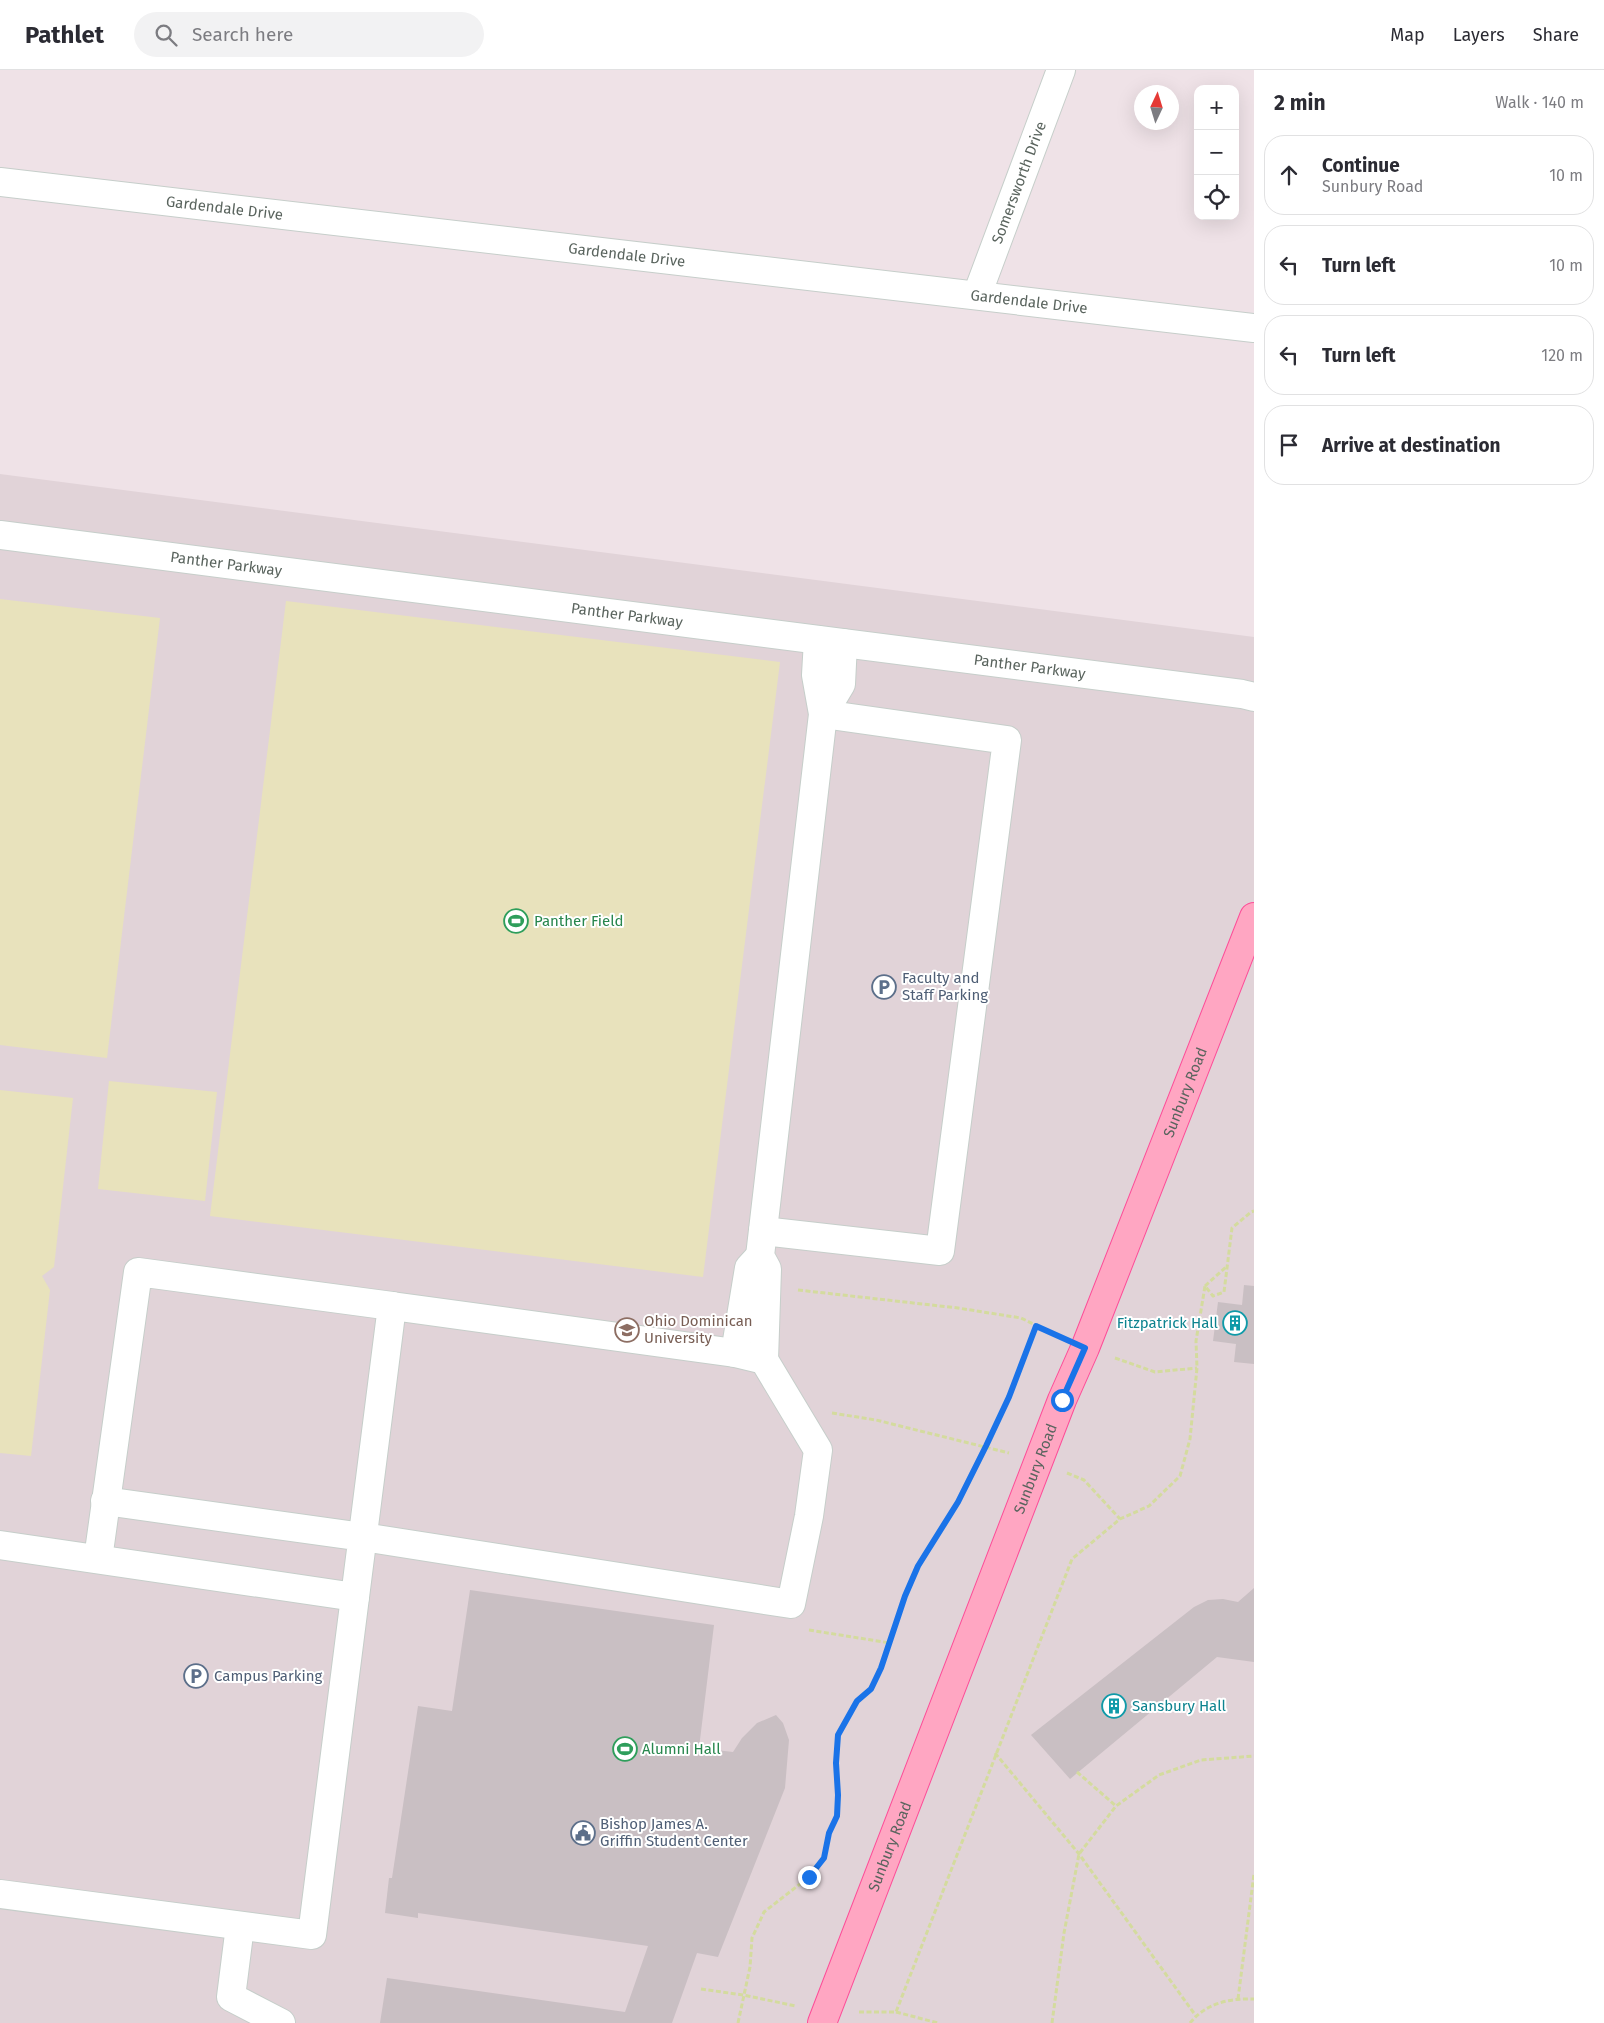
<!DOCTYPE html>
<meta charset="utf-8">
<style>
body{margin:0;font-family:"Fira Sans",sans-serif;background:#f2f2f3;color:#2b2b33}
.controls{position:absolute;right:15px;top:15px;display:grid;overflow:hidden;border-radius:10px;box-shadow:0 5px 20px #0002}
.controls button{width:45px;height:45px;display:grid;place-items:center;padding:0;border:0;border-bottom:1px solid #e1e1e2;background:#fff;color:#2b2b33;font:25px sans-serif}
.compass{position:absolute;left:1134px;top:15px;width:45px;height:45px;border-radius:50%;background:#fff;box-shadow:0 5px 20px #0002;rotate:4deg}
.stop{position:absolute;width:15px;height:15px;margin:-11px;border:4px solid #1a73e8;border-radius:50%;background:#fff}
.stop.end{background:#1a73e8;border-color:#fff;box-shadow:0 1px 5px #0008}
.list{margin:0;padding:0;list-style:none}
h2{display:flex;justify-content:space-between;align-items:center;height:65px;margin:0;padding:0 20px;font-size:21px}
h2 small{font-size:16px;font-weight:400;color:#7c7c81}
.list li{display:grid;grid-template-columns:32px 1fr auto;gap:15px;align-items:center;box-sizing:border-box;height:80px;margin:0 10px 10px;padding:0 10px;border:1px solid #e1e1e2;border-radius:20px}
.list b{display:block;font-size:19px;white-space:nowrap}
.list p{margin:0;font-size:16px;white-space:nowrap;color:#7c7c81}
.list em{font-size:16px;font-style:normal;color:#7c7c81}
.icon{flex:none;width:28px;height:28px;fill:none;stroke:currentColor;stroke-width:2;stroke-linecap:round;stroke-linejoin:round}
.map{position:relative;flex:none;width:1254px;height:1953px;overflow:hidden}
header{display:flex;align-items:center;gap:30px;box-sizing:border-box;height:70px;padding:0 25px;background:#fff;border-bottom:1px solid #e1e1e2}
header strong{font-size:24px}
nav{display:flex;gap:28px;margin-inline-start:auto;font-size:18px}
.search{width:350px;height:45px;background:#f2f2f3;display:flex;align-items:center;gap:12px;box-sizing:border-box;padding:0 18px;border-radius:28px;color:#7c7c81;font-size:19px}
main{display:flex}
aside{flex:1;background:#fff}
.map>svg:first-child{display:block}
</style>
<header>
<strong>Pathlet</strong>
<div class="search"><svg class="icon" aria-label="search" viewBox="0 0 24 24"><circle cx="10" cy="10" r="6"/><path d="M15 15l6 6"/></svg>Search here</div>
<nav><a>Map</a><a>Layers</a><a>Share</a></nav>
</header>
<main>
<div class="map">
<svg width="1254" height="1953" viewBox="0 0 1254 1953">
<rect width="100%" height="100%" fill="#efe2e7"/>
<path fill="#e1d3d8" d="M 0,404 L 1254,567 L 1254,1953 L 0,1953 Z"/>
<g fill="#e8e2bc">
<path d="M 0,529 L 160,548 L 107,988 L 0,975 Z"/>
<path d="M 286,531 L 780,592 L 703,1207 L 210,1146 Z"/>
<path d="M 109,1011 L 217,1022 L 205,1131 L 98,1119 Z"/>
<path d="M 0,1020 L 73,1028 L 54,1197 L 42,1206 L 50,1220 L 31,1386 L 0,1383 Z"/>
</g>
<g fill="#c9bfc3">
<path d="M 1244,1215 L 1254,1216 L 1254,1294 L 1234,1292 L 1236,1274 L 1213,1271 L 1218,1232 L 1242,1235 Z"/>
<path d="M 1254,1518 L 1254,1592 L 1217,1587 L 1070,1709 L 1031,1665 L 1194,1537 L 1208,1530 L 1223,1529 L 1238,1532 Z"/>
<path d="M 470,1520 L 714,1555 L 699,1678 L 733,1682 L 742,1668 L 757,1653 L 776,1645 L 783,1653 L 789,1670 L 785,1718 L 718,1887 L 697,1883 L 672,1953 L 380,1953 L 387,1908 L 625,1942 L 648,1876 L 418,1843 L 418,1848 L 385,1843 L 389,1808 L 392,1808 L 418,1636 L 452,1641 Z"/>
</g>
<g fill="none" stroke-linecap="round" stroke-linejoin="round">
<g stroke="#c6ceca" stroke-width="30">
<g id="minor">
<path id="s1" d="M 0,112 L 1254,258"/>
<path id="s2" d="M 977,225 L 1061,0"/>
<path id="s3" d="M 0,465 L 1242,624 L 1254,627"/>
<path d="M 823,644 L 841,614 L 843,573"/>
<path d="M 763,1161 L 940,1181 L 1007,670 L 823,644"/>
<path d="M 735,1283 L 749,1198 L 760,1186"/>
<path d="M 764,1290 L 767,1199 L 760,1186 L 823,644 L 816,605 L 818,570"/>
<path d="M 0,1475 L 355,1527 C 368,1430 379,1333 392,1236 L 735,1283 L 764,1290 L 818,1380 L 809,1446 L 791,1534 L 363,1467 L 105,1431"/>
<path d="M 98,1489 L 138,1202 L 392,1236"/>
<path d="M 0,1824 L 312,1865 L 355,1527"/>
<path d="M 240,1856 L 231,1927 L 281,1953"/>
</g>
</g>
<g stroke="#fd4d98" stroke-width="30">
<g id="major">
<path id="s4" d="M 822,1953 L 1062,1330 L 1085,1278 L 1254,847"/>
</g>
</g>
<g stroke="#d4db9e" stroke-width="3" stroke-dasharray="5 2.5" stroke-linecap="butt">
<path d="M 1205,1216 L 1226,1197"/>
<path d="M 798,1220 L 958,1238 L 1021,1248 L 1058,1266"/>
<path d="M 1115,1288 L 1155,1302 L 1197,1298"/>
<path d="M 832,1343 L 876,1350 L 1009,1383"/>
<path d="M 1067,1403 L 1084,1410 L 1120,1449"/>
<path d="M 809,1560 L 890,1573"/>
<path d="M 995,1683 L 1079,1784 L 1196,1946"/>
<path d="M 1077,1702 L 1116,1736"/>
<path d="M 701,1919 L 743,1925 L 796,1936"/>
<path d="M 1238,1929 L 1254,1804"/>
<path d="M 859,1942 L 896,1942 L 1072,1489 L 1120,1449 L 1149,1436 L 1180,1406 L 1190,1369 L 1197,1298 L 1196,1271 L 1205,1216 L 1213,1226 L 1224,1222 L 1232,1158 L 1251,1142 L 1254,1141"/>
<path d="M 896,1942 L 938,1953"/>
<path d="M 738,1953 L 750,1897 L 752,1868 L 764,1842 L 809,1807 L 824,1788 L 829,1763 L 837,1746 L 838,1725 L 836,1693 L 838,1665 L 857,1631 L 871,1619 L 881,1599 L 905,1526 L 918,1496 L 958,1432 L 986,1376 L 1009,1327 L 1036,1256"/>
<path d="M 1052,1953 L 1064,1863 L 1079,1784 L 1116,1736 L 1159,1705 L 1201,1690 L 1254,1686"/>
<path d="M 1190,1953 C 1206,1933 1230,1928 1254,1929"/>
</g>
<use href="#minor" stroke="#fff" stroke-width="28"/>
<use href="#major" stroke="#ffa6c2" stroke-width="28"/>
</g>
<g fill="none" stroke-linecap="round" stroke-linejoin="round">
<path stroke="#1a73e8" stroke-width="6" d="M 809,1807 L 824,1788 L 829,1763 L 837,1746 L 838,1725 L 836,1693 L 838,1665 L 857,1631 L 871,1619 L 881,1598 L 905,1526 L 918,1496 L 958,1432 L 986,1376 L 1009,1327 L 1036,1256 L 1085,1278 L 1062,1330"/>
</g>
<defs>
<g id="stadium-ring" transform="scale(1.25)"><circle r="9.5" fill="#fff" stroke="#2e9e5b" stroke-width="1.5"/><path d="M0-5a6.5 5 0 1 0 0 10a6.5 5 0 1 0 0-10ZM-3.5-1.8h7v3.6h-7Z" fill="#2e9e5b"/></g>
<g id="parking-ring" transform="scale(1.25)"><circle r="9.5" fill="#fff" stroke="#5c6f8a" stroke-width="1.5"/><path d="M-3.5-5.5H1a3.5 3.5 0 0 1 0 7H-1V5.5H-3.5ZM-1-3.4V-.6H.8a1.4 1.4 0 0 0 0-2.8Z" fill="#5c6f8a"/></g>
<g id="building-ring" transform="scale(1.25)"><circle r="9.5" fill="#fff" stroke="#0f9aa8" stroke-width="1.5"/><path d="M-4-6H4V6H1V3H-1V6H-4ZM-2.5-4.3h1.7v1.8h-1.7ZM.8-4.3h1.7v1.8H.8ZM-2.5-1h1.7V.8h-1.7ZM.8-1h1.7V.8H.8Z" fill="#0f9aa8"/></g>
<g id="university-ring" transform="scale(1.25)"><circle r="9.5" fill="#fff" stroke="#8d6e63" stroke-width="1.5"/><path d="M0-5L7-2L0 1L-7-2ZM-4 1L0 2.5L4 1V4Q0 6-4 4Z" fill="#8d6e63"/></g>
<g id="civic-ring" transform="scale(1.25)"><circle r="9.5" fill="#fff" stroke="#5c6f8a" stroke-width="1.5"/><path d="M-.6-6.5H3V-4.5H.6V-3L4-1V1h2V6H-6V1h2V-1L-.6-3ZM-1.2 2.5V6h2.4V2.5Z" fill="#5c6f8a"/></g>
</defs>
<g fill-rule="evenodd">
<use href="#stadium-ring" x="516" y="851"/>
<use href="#parking-ring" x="884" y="917"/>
<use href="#building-ring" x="1235" y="1253"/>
<use href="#university-ring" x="627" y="1260"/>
<use href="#parking-ring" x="196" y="1606"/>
<use href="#building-ring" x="1114" y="1636"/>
<use href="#stadium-ring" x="625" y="1679"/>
<use href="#civic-ring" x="583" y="1763"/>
</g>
<g text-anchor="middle" stroke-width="4" stroke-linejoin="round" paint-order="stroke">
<g font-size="15" fill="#5a645e" stroke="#fff">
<text dy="5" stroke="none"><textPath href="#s2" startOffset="120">Somersworth Drive</textPath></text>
<text dy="5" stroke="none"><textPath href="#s1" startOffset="226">Gardendale Drive</textPath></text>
<text dy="5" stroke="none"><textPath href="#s1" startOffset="631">Gardendale Drive</textPath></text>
<text dy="5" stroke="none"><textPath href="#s1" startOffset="1036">Gardendale Drive</textPath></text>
<text dy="5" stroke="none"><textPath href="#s3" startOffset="228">Panther Parkway</textPath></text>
<text dy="5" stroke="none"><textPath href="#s3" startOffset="632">Panther Parkway</textPath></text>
<text dy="5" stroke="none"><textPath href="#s3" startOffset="1038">Panther Parkway</textPath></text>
<text dy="5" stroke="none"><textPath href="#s4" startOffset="999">Sunbury Road</textPath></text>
<text dy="5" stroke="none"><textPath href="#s4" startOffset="594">Sunbury Road</textPath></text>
<text dy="5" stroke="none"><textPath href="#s4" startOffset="189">Sunbury Road</textPath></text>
</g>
<g font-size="15" fill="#27864d" stroke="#fff" text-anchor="start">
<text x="534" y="856">Panther Field</text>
<text x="642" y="1684">Alumni Hall</text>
</g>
<g font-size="15" fill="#4e5e75" stroke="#fff" text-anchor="start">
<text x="902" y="913">Faculty and<tspan x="902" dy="17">Staff Parking</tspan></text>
<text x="214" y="1611">Campus Parking</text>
<text x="600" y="1759">Bishop James A.<tspan x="600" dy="17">Griffin Student Center</tspan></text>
</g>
<g font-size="15" fill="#785e54" stroke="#fff" text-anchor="start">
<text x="644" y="1256">Ohio Dominican<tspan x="644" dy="17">University</tspan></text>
</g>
<g font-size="15" fill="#0d838f" stroke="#fff" text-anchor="end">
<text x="1218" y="1258">Fitzpatrick Hall</text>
<text x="1132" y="1641" text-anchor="start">Sansbury Hall</text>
</g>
</g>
</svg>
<div class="controls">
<button>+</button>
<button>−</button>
<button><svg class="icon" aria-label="locate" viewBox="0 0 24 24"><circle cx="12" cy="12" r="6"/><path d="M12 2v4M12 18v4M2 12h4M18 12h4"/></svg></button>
</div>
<svg class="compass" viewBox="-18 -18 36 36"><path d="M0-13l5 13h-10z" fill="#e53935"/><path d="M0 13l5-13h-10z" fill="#7c7c81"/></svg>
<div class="stop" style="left:1062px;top:1330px"></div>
<div class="stop end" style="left:809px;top:1807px"></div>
</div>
<aside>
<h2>2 min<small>Walk · 140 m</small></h2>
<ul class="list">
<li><svg class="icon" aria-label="ahead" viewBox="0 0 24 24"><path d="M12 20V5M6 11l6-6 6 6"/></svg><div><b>Continue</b><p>Sunbury Road</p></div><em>10 m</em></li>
<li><svg class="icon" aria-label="left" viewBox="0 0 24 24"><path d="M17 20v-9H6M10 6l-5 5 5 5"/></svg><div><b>Turn left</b></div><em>10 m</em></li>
<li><svg class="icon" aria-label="left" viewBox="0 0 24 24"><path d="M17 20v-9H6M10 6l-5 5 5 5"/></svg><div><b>Turn left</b></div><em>120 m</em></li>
<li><svg class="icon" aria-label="arrive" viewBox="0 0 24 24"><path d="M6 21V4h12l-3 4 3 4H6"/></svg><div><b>Arrive at destination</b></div></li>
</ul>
</aside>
</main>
